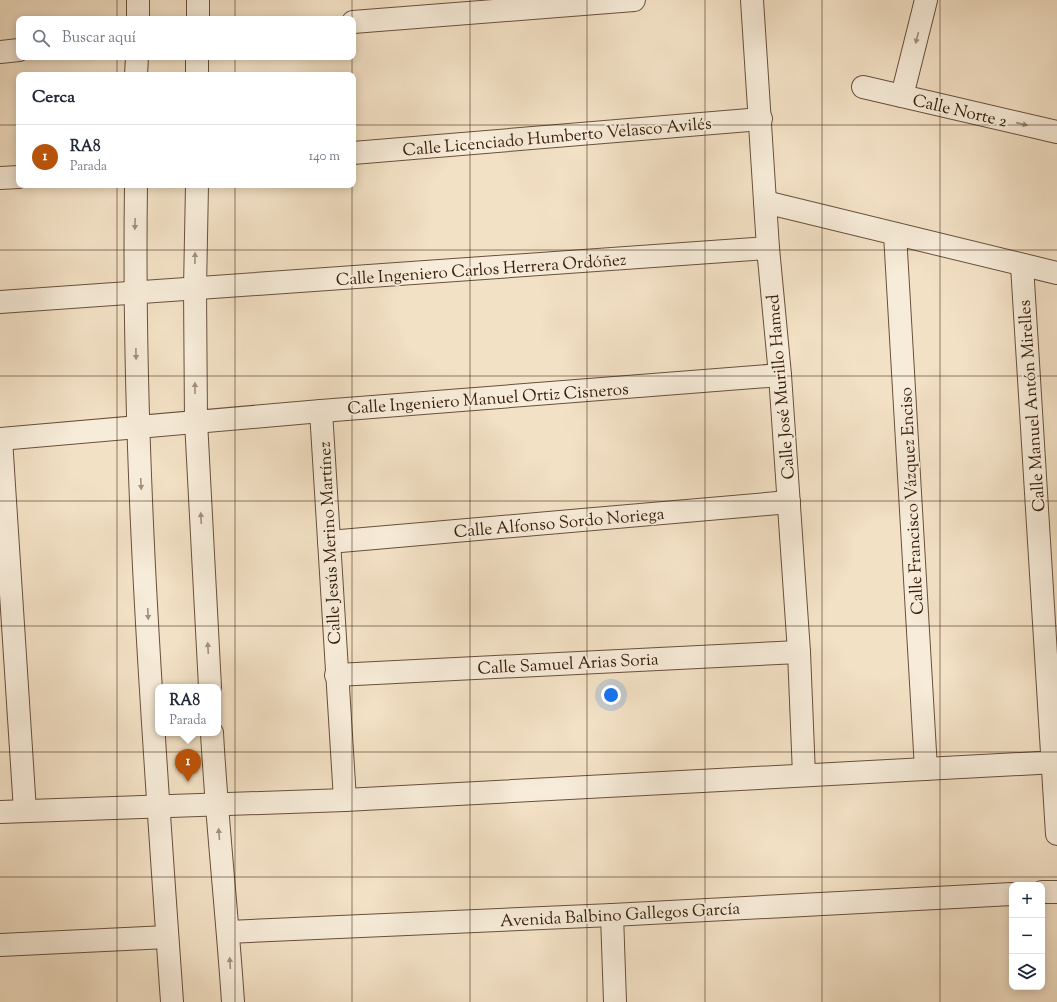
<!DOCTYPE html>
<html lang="es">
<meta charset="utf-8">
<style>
body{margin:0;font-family:"Sorts Mill Goudy",serif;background:#f2f2f3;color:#1f2937}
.controls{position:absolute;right:12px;bottom:12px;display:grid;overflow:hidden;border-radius:8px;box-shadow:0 2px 10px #0003}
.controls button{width:36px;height:36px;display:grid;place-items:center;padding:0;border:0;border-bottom:1px solid #e0e1e3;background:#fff;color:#1f2937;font:20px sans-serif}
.you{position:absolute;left:611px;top:695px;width:14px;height:14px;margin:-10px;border:3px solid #fff;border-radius:50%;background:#1a73e8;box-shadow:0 0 0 6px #1a73e833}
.badge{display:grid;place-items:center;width:26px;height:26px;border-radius:50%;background:#b45309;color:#fff;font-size:13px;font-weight:700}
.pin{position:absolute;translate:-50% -33px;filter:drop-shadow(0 1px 2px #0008)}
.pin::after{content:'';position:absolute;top:21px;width:14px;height:12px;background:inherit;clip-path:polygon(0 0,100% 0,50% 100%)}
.popup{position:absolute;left:155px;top:684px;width:66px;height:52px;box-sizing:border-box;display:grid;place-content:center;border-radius:8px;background:#fff;filter:drop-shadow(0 1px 3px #0005);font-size:13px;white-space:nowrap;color:#747a83}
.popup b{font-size:15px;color:#1f2937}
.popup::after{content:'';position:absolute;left:50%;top:100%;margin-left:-8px;border:8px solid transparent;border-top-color:#fff}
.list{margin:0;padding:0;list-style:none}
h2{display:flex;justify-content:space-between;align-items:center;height:52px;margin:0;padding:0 16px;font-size:17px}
h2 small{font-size:13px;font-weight:400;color:#747a83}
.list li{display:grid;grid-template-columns:26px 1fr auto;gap:12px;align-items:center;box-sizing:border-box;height:64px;padding:0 16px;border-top:1px solid #e0e1e3}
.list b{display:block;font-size:15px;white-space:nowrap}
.list p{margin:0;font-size:13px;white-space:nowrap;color:#747a83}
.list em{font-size:13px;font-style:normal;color:#747a83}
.icon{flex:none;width:22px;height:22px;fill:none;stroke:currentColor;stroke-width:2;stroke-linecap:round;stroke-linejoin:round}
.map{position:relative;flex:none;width:1057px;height:1002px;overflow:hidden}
.search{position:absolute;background:#fff;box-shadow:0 2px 10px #0003;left:16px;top:16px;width:340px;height:44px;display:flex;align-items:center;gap:10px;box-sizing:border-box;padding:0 14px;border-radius:8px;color:#747a83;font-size:15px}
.panel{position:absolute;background:#fff;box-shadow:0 2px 10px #0003;left:16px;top:72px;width:340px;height:116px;border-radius:8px}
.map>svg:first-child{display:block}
</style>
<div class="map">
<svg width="1057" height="1002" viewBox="0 0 1057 1002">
<rect width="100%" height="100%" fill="#f3e1c5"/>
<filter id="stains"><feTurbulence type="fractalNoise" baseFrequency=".005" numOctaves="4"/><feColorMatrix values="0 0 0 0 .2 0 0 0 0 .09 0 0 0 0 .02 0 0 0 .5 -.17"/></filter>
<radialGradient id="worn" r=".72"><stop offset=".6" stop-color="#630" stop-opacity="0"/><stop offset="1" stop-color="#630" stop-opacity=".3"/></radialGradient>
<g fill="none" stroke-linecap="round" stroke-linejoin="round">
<g stroke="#68503c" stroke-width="24">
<g id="minor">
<path d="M 752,0 L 768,248 L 780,375 L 799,652 L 804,775"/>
<path d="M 353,22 L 634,0"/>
<path d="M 0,52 L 19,50"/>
<path d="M 863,87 L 1057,132"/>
<path d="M 902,96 L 926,0"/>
<path d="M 353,153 L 761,119"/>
<path d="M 0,178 L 19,177"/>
<path d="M 765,202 L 1057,273"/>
<path d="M 895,234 L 926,769"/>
<path d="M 1022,265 L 1057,834"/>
<path d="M 0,302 L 768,248"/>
<path d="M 321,411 L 345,800"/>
<path d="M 0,439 L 321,411 L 780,375"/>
<path d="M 1,439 L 25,811"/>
<path d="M 329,542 L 789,502"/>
<path d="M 336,675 L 799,652"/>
<path d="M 0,812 L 345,800 L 1057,762"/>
<path d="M 1042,892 L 1057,892"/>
<path d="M 612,915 L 615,1002"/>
<path d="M 228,932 L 612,915 L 1012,894"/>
<path d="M 0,945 L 167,937"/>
</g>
</g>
<g stroke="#68503c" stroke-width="24">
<g id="tertiary">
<path d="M 138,19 L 138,0"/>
<path d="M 198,19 L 198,0"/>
<path d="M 136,75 L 137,57"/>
<path d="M 197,75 L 197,57"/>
<path d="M 136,185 C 132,458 153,730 172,1002"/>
<path d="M 197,185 L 195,289 L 196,421 L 210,687"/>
<path d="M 212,733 C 217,823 227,912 233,1002"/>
</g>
</g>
<use href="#minor" stroke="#f7ecd9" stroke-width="22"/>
<use href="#tertiary" stroke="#f7ecd9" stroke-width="22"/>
</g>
<defs><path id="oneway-solid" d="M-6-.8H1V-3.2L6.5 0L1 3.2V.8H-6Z"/></defs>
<g fill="#a2907e">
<use href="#oneway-solid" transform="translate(917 38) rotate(104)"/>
<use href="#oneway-solid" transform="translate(1022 124) rotate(13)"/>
<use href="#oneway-solid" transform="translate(135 224) rotate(91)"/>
<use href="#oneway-solid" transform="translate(195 258) rotate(-89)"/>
<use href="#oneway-solid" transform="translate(136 354) rotate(89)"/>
<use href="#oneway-solid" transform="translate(195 388) rotate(-91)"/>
<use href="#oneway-solid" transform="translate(141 484) rotate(87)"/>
<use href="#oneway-solid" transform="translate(201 518) rotate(-93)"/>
<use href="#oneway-solid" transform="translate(148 614) rotate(87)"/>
<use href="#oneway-solid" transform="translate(208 648) rotate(-93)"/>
<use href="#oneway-solid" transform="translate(219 834) rotate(-95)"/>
<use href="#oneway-solid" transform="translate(230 963) rotate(-94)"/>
</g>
<path fill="none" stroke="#39200e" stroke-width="1" stroke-opacity="0.55" d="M 117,0 L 117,19M 235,0 L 235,19M 352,0 L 352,19M 470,0 L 470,1002M 587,0 L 587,1002M 705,0 L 705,1002M 822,0 L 822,1002M 940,0 L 940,1002M 117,57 L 117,75M 235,57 L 235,75M 352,57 L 352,75M 0,125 L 19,125M 353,125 L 1057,125M 117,185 L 117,1002M 235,185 L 235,1002M 352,185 L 352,1002M 0,250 L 1057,250M 0,376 L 1057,376M 0,501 L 1057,501M 0,626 L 1057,626M 0,752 L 1057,752M 0,877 L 1057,877"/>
<g text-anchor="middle" stroke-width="3.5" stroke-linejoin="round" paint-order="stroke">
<g font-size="17" fill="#39200e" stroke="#f7ecd9">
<text transform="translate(960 110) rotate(13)" y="6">Calle Norte 2</text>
<text transform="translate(557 136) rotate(-5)" y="6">Calle Licenciado Humberto Velasco Avilés</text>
<text transform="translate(481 269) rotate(-4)" y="6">Calle Ingeniero Carlos Herrera Ordóñez</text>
<text transform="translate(780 387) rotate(-95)" y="6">Calle José Murillo Hamed</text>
<text transform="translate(488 398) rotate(-4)" y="6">Calle Ingeniero Manuel Ortiz Cisneros</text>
<text transform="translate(1031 406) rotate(-94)" y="6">Calle Manuel Antón Mirelles</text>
<text transform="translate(911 501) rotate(-93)" y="6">Calle Francisco Vázquez Enciso</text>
<text transform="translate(559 522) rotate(-5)" y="6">Calle Alfonso Sordo Noriega</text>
<text transform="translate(329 543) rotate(-93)" y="6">Calle Jesús Merino Martínez</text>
<text transform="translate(568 663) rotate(-3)" y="6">Calle Samuel Arias Soria</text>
<text transform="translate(620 914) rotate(-3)" y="6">Avenida Balbino Gallegos García</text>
</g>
</g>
<rect width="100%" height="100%" filter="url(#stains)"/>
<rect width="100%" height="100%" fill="url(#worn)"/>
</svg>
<div class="controls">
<button>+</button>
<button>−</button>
<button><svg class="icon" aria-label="layers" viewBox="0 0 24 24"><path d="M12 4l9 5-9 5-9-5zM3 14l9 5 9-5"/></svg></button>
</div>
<div class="you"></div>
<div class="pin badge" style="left:188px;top:782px">1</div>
<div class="popup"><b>RA8</b>Parada</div>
<div class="search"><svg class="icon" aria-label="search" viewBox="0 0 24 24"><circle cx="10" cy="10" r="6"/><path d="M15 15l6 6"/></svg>Buscar aquí</div>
<section class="panel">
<h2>Cerca<small></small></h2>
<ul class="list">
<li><span class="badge">1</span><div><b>RA8</b><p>Parada</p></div><em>140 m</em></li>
</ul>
</section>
</div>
